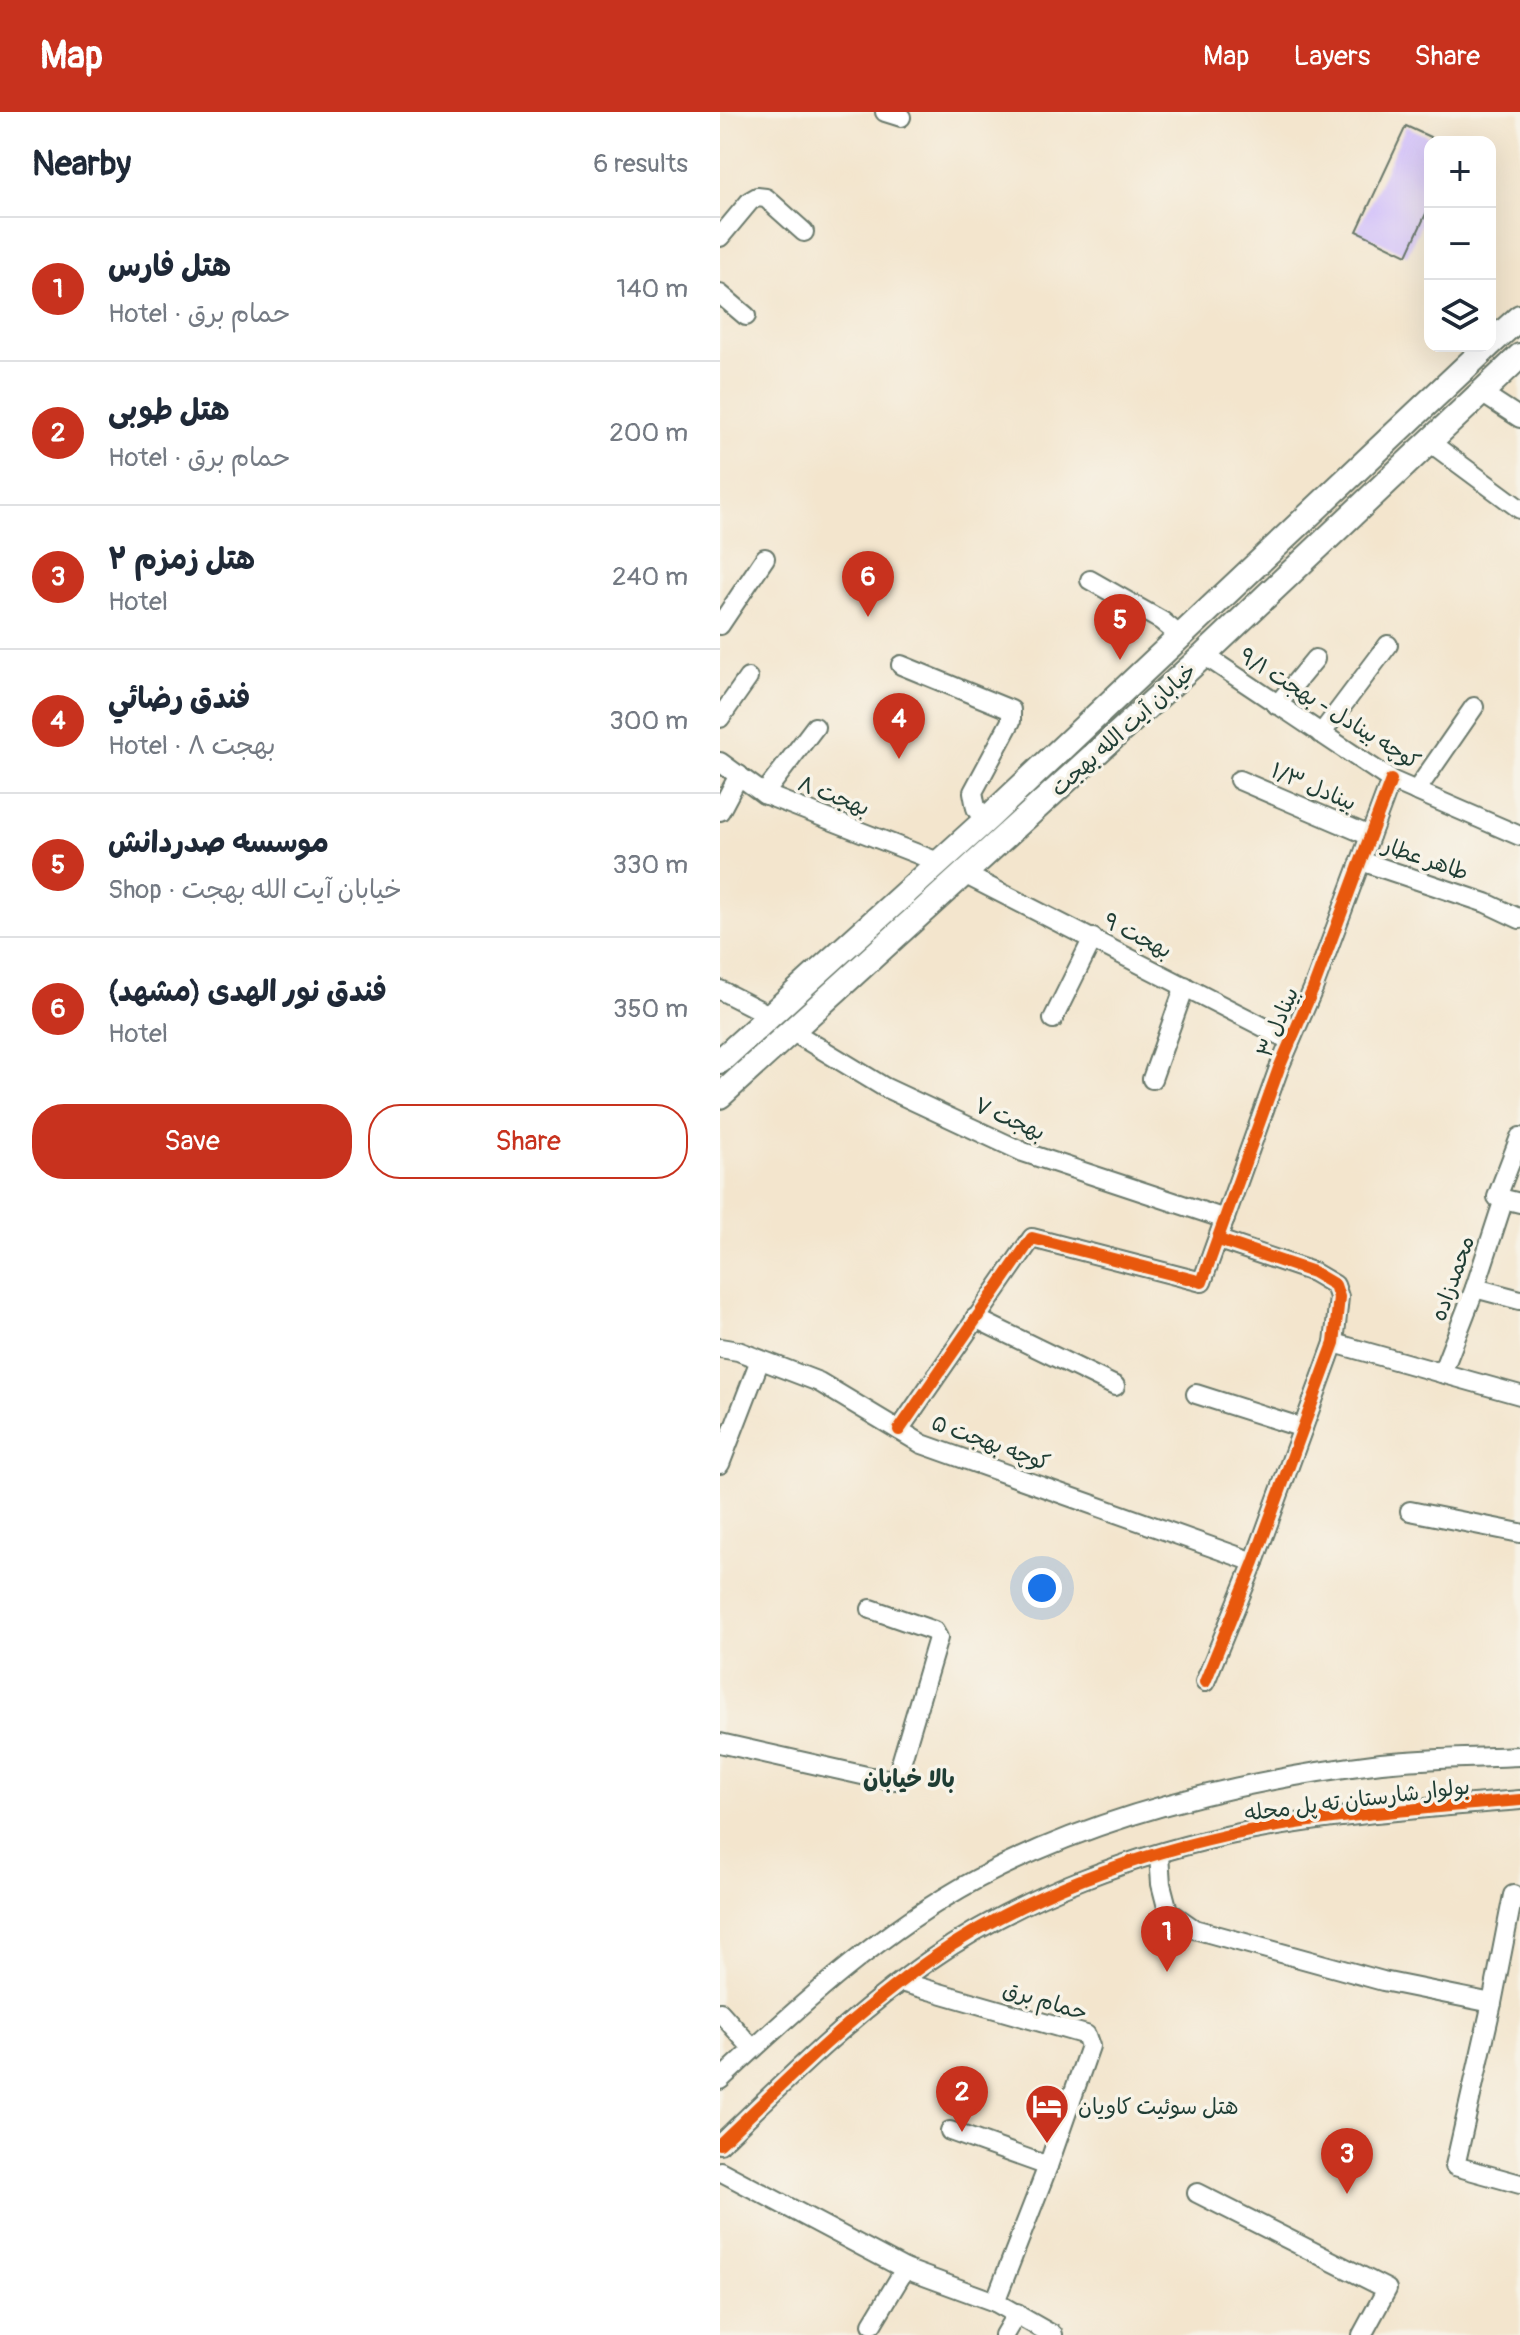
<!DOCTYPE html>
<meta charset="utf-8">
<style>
body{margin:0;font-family:Pangolin,"Playpen Sans Arabic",sans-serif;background:#f6f6f7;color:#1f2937}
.controls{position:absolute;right:24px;top:24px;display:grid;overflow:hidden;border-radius:16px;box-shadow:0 8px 32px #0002}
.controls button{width:72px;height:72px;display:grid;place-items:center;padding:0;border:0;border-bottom:2px solid #e0e1e3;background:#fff;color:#1f2937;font:40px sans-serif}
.you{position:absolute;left:322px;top:1476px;width:28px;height:28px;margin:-20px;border:6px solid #fff;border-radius:50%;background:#1a73e8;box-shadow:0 0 0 12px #1a73e833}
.badge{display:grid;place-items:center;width:52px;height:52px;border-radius:50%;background:#c8321e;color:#fff;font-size:26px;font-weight:700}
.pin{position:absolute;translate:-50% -66px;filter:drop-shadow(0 2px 4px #0008)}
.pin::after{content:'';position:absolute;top:42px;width:28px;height:24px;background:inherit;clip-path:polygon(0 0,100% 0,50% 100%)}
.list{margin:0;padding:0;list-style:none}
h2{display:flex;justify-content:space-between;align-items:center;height:104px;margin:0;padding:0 32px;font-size:34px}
h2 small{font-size:26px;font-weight:400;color:#747a83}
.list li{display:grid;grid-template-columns:52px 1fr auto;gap:24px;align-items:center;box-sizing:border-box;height:144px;padding:0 32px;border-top:2px solid #e0e1e3}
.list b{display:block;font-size:30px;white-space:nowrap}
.list p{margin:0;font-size:26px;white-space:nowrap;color:#747a83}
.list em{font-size:26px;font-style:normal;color:#747a83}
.actions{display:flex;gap:16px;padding:24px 32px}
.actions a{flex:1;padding:18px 0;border:2px solid #c8321e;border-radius:32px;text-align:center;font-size:28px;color:#c8321e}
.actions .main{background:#c8321e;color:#fff}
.icon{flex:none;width:44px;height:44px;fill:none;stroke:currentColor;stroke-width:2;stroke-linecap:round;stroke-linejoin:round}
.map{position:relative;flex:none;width:800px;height:2223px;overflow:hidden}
header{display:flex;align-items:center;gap:48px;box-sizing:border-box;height:112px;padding:0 40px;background:#c8321e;color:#fff}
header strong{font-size:38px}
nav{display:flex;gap:44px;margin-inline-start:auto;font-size:28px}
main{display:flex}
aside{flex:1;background:#fff}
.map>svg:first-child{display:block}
</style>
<header>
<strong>Map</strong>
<nav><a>Map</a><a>Layers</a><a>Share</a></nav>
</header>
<main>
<aside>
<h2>Nearby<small>6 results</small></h2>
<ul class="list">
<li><span class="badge">1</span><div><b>هتل فارس</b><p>Hotel · حمام برق</p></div><em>140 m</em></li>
<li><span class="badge">2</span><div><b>هتل طوبی</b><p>Hotel · حمام برق</p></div><em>200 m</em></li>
<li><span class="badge">3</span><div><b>هتل زمزم ۲</b><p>Hotel</p></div><em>240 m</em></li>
<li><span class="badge">4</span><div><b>فندق رضائي</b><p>Hotel · بهجت ۸</p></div><em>300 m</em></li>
<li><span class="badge">5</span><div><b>موسسه صدردانش</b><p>Shop · خیابان آیت الله بهجت</p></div><em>330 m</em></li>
<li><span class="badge">6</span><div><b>فندق نور الهدى (مشهد)</b><p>Hotel</p></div><em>350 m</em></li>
</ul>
<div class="actions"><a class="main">Save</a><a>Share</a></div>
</aside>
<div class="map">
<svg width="800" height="2223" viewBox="0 0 800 2223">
<rect width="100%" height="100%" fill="#f7f3e8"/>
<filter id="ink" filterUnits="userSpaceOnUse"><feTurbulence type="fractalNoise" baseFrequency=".0125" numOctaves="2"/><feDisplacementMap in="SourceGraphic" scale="16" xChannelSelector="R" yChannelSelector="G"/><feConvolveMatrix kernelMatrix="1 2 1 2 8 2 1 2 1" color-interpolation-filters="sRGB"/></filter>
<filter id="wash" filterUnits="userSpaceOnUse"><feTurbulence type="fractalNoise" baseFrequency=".006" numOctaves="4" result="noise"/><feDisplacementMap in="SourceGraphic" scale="32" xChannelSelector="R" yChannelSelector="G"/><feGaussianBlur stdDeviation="1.8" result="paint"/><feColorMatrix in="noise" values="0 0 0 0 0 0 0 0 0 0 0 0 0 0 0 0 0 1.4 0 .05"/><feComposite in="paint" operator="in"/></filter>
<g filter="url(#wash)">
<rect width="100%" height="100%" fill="#f3e5cd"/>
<g id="blocks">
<path fill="#cab6fe" d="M 686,14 L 710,25 L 710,93 L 687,143 L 637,119 Z"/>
</g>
</g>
<g filter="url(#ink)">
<use href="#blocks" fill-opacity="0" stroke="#69786a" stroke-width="2"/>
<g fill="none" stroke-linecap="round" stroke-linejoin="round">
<g stroke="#69786a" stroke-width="22">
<g id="minor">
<path d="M 165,0 L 181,5"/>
<path d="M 0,125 L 30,89 L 37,85 L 46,86 L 84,120"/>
<path d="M 0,182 L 26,204"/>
<path d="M 760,280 L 800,306"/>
<path d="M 711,331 L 800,397"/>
<path d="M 370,468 L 442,509 L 461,525"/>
<path d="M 0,513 L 45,446"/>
<path d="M 484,543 L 671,668 L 800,724"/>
<path d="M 181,553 L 291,598 L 291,609 L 253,680 L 256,696 L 268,706"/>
<path d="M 557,593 L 595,547"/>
<path d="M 0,606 L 28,566"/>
<path d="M 601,622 L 668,533"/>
<path d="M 0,650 L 44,682 L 218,750"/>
<path d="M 519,668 L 650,724"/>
<path d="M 696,679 L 754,595"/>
<path d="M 44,682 L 95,615"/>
<path d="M 0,699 L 19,663"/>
<path d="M 641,749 L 766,791 L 800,807"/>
<path d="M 244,762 L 569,928"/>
<path d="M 0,878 L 49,903"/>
<path d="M 333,907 L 373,826"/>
<path d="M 70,918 L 164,975 L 303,1040 L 505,1107"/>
<path d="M 432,967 L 465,874"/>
<path d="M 777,1085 L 800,1025"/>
<path d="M 755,1176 L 800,1188"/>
<path d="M 255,1206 L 395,1274"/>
<path d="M 614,1231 L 800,1283"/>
<path d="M 0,1236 L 18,1239 L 99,1270 L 202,1332 L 534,1450"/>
<path d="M 722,1261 L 755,1176 L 784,1087 L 800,1091"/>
<path d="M 476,1282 L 583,1316"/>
<path d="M 179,1318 L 312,1126 L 482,1170 L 559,956 L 593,877 L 671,668"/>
<path d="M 0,1352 L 40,1248"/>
<path d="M 690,1399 L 800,1421"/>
<path d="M 485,1570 L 534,1450 L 614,1231 L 619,1185 L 615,1173 L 593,1160 L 499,1128"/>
<path d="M 0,1631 L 151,1665 L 176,1668 L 218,1526 L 214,1519 L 151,1497"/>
<path d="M 439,1743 L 441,1772 L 448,1799 L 474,1817 L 663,1869 L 772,1891"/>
<path d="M 793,1783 L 772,1891 L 735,2054 L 800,2072"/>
<path d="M 181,1870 L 366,1923 L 370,1934 L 328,2054 L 275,2190"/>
<path d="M 0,1900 L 33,1937"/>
<path d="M 0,1968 C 78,1895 162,1818 257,1767 C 379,1702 525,1668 661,1651 C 707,1646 754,1646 800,1644"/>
<path d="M 230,2019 L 328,2054"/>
<path d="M 0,2032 C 67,1967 133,1902 210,1848 C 302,1783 418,1741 529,1719 C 618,1702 710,1696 800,1688"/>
<path d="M 0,2059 L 185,2157 L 275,2190 L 333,2223"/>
<path d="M 477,2081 L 667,2177 L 642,2223"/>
<path d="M 152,2212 L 185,2157"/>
<path d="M 284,2223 L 297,2201"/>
</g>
</g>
<g stroke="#69786a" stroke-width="28">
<g id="major">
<path d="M 770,232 L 800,205"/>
<path d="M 0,949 L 268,706 L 768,234"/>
<path d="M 0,984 L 484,543 L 800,244"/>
</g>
</g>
<use href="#minor" stroke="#fff" stroke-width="18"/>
<use href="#major" stroke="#fff" stroke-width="24"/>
<g stroke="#f7f3e8" stroke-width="17">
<g id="cycleway">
<path d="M 179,1318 L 312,1126 L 482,1170 L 559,956 L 593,877 L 671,668"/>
<path d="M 485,1570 L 534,1450 L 614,1231 L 619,1185 L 615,1173 L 593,1160 L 499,1128"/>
<path d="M 0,2032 C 67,1967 133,1902 210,1848 C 302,1783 418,1741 529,1719 C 618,1702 710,1696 800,1688"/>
</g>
</g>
<use href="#cycleway" stroke="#e8590c" stroke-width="12"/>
</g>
</g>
<defs>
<g id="hotel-pin" transform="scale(2.3)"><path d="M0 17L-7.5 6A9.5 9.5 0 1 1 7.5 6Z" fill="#c8321e" stroke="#f7f3e8"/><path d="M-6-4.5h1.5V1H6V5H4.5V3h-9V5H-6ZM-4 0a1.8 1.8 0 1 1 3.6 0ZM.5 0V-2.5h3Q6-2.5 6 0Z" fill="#fff"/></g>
</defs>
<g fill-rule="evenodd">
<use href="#hotel-pin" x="327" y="1994"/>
</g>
<g text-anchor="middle" stroke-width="7" stroke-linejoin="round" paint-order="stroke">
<g font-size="22" fill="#1f3d34" stroke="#f7f3e8">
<text transform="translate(610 596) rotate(32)" y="8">کوچه بینادل - بهجت ۹/۱</text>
<text transform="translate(403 617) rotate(-42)" y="8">خیابان آیت الله بهجت</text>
<text transform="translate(594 674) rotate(23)" y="8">بینادل ۱/۳</text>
<text transform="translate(114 683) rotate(21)" y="8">بهجت ۸</text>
<text transform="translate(706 746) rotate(19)" y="8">طاهر عطار</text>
<text transform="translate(418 823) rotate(27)" y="8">بهجت ۹</text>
<text transform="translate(557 910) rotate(-67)" y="8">بینادل ۳</text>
<text transform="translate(290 1006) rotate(24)" y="8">بهجت ۷</text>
<text transform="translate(732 1166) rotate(-70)" y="8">محمدزاده</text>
<text transform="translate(271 1330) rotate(20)" y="8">کوچه بهجت ۵</text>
<text transform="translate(637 1687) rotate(-7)" y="8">بولوار شارستان ته پل محله</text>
<text transform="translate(325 1888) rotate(17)" y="8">حمام برق</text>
</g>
<g font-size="22" fill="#1f3d34" stroke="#f7f3e8" text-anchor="start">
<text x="358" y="2002">هتل سوئیت کاویان</text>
</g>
<g font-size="24" font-weight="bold" fill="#1f3d34" stroke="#f7f3e8">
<text x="189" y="1675">بالا خیابان</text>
</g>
</g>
</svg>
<div class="controls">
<button>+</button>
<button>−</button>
<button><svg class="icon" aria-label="layers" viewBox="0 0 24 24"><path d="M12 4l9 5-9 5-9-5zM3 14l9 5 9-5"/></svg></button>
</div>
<div class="you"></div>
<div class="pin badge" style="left:447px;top:1860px">1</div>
<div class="pin badge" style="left:242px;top:2020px">2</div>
<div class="pin badge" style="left:627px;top:2082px">3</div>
<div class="pin badge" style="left:179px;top:647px">4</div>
<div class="pin badge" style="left:400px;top:548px">5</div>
<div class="pin badge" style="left:148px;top:505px">6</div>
</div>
</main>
